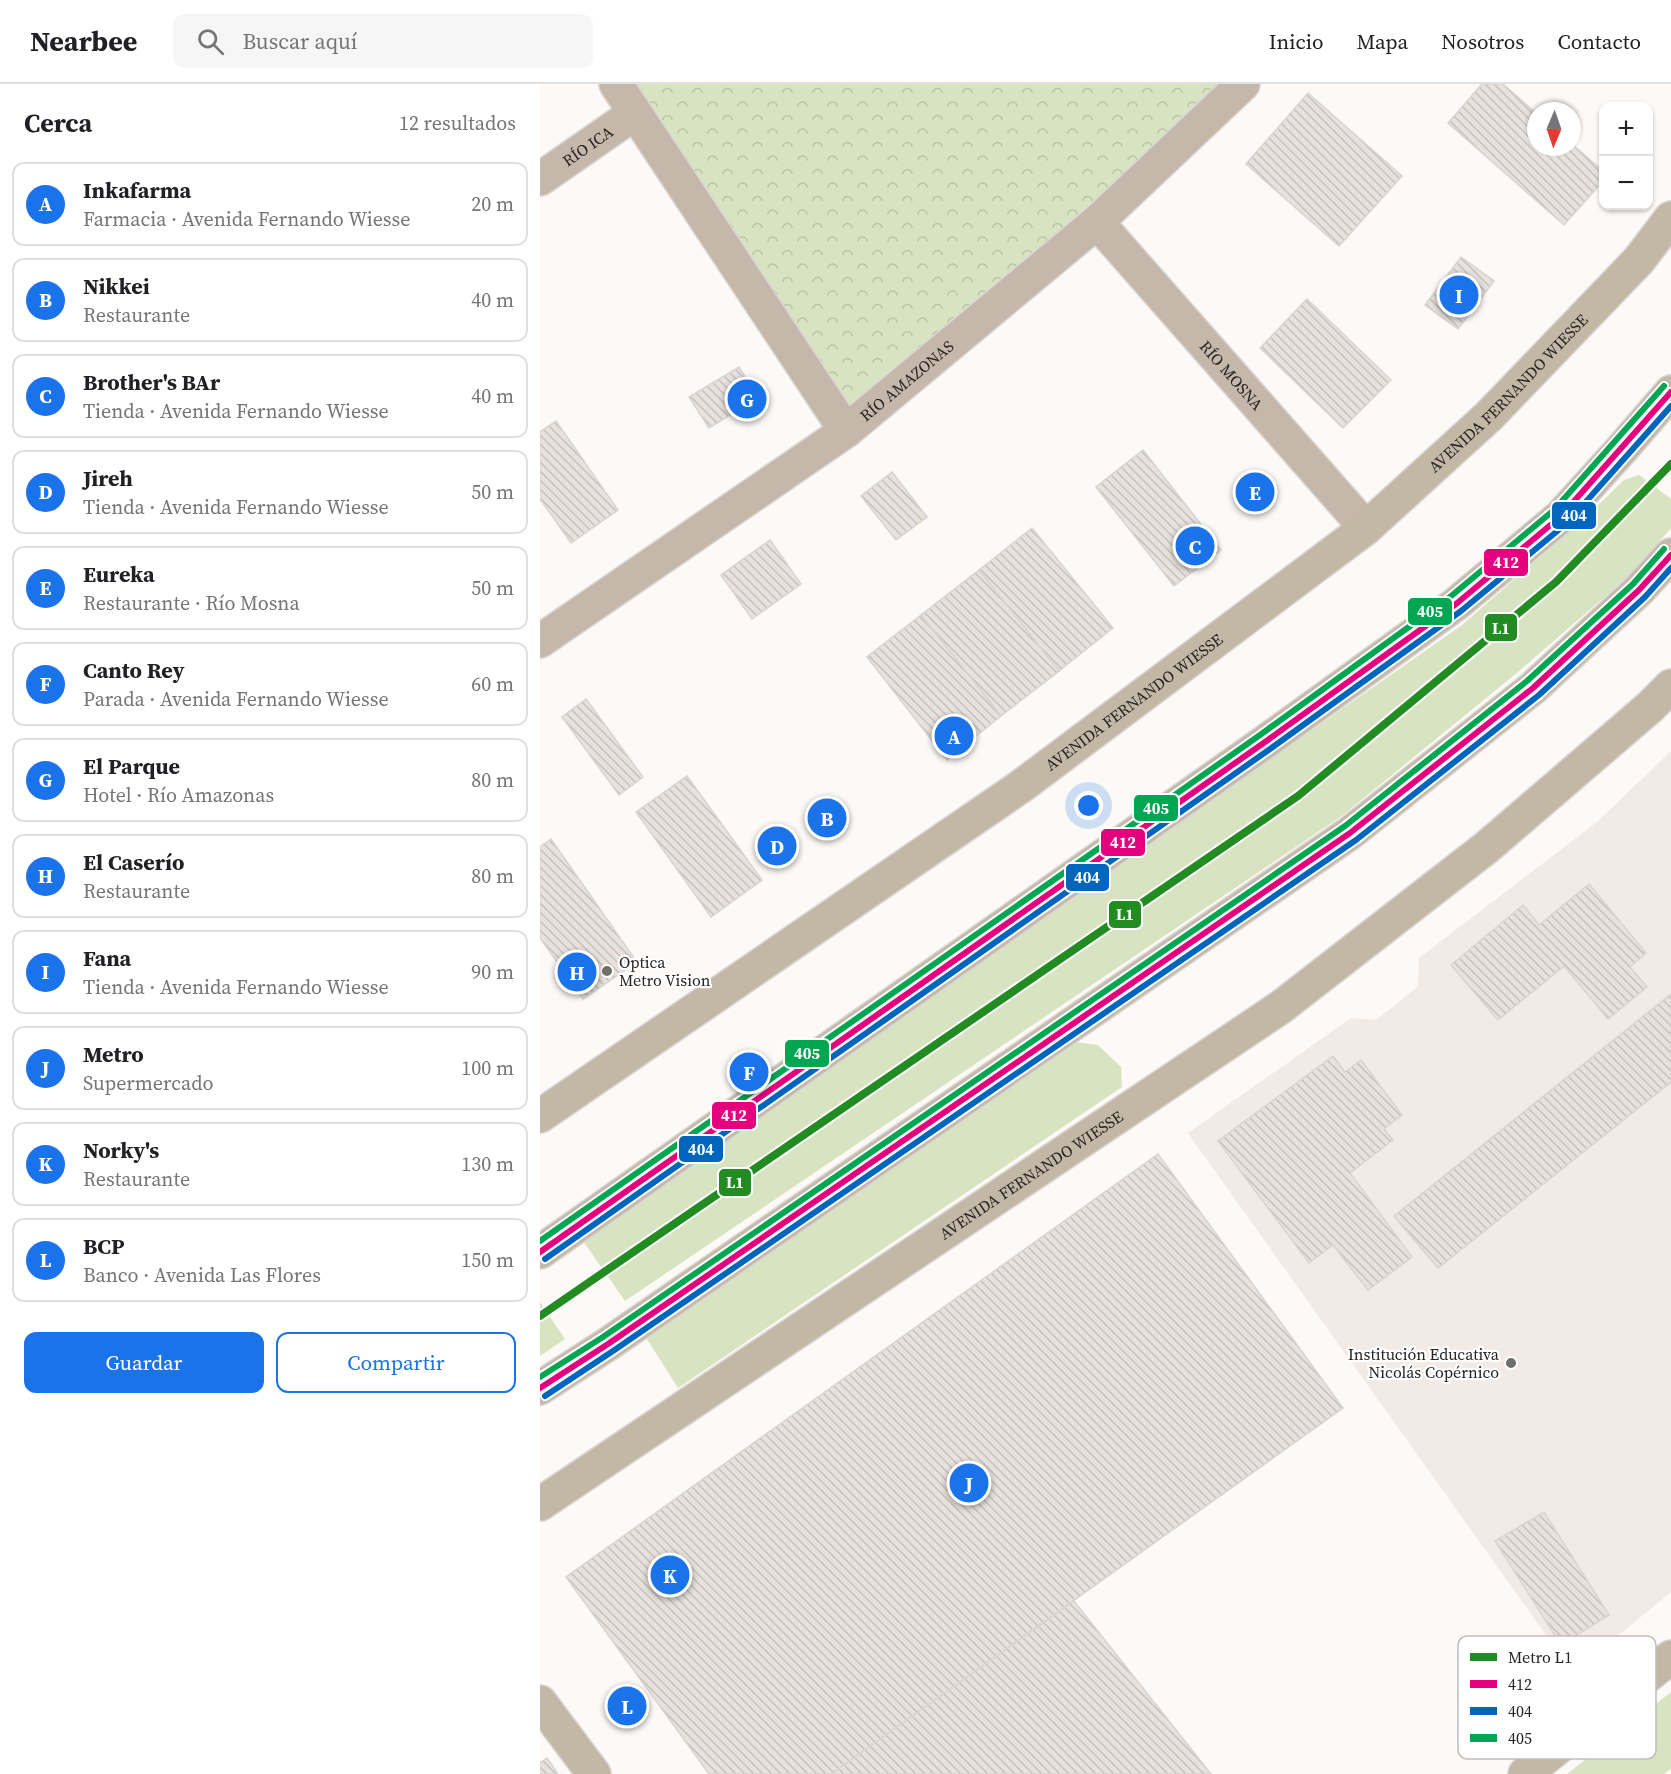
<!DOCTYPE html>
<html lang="es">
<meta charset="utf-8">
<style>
body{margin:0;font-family:"Source Serif 4",serif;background:#f6f6f6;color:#202124}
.controls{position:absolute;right:18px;top:18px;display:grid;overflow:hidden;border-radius:12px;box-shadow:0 2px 4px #0004}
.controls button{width:54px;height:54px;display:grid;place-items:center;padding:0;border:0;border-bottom:2px solid #e0e0e0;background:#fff;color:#202124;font:30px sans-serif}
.compass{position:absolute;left:987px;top:18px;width:54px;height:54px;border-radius:50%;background:#fff;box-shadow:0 2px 4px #0004;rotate:182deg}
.you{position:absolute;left:549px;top:722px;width:21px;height:21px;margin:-15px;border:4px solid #fff;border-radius:50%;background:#1a73e8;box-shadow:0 0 0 9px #1a73e833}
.badge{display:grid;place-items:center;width:39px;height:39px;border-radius:50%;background:#1a73e8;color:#fff;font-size:20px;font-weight:700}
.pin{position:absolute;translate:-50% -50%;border:3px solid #fff;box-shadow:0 2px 6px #0006}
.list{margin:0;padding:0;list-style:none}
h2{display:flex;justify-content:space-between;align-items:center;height:78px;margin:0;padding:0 24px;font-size:26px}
h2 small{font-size:20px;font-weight:400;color:#757577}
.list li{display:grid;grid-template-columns:39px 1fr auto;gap:18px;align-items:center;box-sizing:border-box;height:84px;margin:0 12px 12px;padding:0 12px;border:2px solid #e0e0e0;border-radius:12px}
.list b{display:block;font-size:22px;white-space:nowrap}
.list p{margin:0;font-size:20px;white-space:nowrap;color:#757577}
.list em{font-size:20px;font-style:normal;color:#757577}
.actions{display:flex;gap:12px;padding:18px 24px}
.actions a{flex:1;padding:14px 0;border:2px solid #1a73e8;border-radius:12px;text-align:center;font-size:21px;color:#1a73e8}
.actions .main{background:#1a73e8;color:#fff}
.icon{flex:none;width:33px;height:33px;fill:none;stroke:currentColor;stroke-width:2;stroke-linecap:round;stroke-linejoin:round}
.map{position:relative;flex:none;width:1131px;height:1690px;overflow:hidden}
header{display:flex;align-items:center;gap:36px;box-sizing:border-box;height:84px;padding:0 30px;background:#fff;border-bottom:2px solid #e0e0e0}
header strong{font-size:28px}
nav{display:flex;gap:33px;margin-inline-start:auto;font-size:21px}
.search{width:420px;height:54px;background:#f6f6f6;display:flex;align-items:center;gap:15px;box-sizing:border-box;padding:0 21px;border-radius:12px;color:#757577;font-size:22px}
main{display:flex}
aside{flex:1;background:#fff}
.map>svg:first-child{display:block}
</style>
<header>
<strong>Nearbee</strong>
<div class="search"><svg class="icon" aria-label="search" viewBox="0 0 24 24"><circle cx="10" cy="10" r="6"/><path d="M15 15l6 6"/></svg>Buscar aquí</div>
<nav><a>Inicio</a><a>Mapa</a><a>Nosotros</a><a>Contacto</a></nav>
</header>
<main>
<aside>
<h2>Cerca<small>12 resultados</small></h2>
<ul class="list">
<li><span class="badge">A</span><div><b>Inkafarma</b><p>Farmacia · Avenida Fernando Wiesse</p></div><em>20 m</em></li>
<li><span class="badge">B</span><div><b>Nikkei</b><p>Restaurante</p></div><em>40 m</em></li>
<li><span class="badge">C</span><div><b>Brother's BAr</b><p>Tienda · Avenida Fernando Wiesse</p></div><em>40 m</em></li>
<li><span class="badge">D</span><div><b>Jireh</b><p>Tienda · Avenida Fernando Wiesse</p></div><em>50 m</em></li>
<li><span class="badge">E</span><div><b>Eureka</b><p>Restaurante · Río Mosna</p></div><em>50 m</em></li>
<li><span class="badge">F</span><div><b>Canto Rey</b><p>Parada · Avenida Fernando Wiesse</p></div><em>60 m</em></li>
<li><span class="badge">G</span><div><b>El Parque</b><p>Hotel · Río Amazonas</p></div><em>80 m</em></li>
<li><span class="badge">H</span><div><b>El Caserío</b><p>Restaurante</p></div><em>80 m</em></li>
<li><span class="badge">I</span><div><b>Fana</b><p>Tienda · Avenida Fernando Wiesse</p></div><em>90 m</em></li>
<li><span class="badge">J</span><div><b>Metro</b><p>Supermercado</p></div><em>100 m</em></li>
<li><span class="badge">K</span><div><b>Norky's</b><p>Restaurante</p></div><em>130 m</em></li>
<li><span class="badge">L</span><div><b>BCP</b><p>Banco · Avenida Las Flores</p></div><em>150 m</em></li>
</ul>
<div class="actions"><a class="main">Guardar</a><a>Compartir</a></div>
</aside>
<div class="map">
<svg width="1131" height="1690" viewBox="0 0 1131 1690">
<defs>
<pattern id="park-crowns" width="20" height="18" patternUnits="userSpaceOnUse" patternTransform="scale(1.5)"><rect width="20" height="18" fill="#d8e3c1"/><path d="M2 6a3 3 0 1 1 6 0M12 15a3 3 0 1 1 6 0" fill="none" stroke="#b9c3a6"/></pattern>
<pattern id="building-back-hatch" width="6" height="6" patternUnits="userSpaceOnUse" patternTransform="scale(1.5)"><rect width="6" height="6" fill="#e8e1dc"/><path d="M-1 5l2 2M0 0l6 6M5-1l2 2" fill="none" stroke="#c7c1bc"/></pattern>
</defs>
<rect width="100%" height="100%" fill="#fcf9f6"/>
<path fill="#f2eae4" d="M 1131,667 L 1131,1508 L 1033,1589 L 648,1049 L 811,934 L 836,936 L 858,919 L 878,902 L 879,874 L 1057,738 Z"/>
<g fill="#d8e3c1">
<path d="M 1099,391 L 1131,415 L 1131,444 L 1092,489 L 978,588 L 803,731 L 85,1217 L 43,1157 L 922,541 L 1045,434 L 1084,396 Z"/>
<path d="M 536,958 L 558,961 L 581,983 L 582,1003 L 138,1304 L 105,1252 Z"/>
<path d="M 0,1218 L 25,1255 L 0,1272 Z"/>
<path d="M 1131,1608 L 1131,1685 L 1124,1690 L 1027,1690 Z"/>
</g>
<path fill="url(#park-crowns)" d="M 78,0 L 703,0 L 306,347 Z"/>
<g fill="url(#building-back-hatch)" stroke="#d7d5d3" stroke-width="1.5">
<path d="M 942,0 L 963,0 L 996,29 L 996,63 L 1032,63 L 1032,60 L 1064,88 L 1064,96 L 1024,141 L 908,39 Z"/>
<path d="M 768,9 L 862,92 L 799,162 L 706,80 Z"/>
<path d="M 921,173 L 954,197 L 918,245 L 885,221 Z"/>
<path d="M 767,215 L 851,296 L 803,344 L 720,264 Z"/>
<path d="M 199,283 L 218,314 L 169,344 L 149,313 Z"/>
<path d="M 16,337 L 78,426 L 31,459 L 0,415 L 0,348 Z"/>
<path d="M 603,366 L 681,466 L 634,502 L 556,403 Z"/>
<path d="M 352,388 L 387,433 L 356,456 L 321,412 Z"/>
<path d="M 492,444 L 573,544 L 519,587 L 439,486 Z"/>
<path d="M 230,456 L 261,500 L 212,535 L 181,491 Z"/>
<path d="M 439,486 L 519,587 L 461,632 L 381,531 Z"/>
<path d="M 381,531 L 461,632 L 407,676 L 327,573 Z"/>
<path d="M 46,615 L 103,693 L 79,711 L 22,633 Z"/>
<path d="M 147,692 L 222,796 L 171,833 L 96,728 Z"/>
<path d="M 11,755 L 97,878 L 43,915 L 0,854 L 0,763 Z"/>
<path d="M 1049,800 L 1106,869 L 1090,883 L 1107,903 L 1068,935 L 1024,882 L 958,936 L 911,881 L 983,821 L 999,841 Z"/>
<path d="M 1131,910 L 1131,998 L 898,1184 L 854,1132 Z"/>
<path d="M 793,972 L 805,988 L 821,976 L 862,1031 L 844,1045 L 853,1056 L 810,1089 L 872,1173 L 828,1206 L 793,1161 L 769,1179 L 678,1057 Z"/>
<path d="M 618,1070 L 803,1324 L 291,1690 L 169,1690 L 26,1493 Z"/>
<path d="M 1004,1428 L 1069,1531 L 1021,1561 L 955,1457 Z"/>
<path d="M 534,1517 L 671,1690 L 291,1690 Z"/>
<path d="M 7,1674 L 18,1690 L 0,1690 L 0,1679 Z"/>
</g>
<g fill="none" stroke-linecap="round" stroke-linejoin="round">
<g stroke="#d9d7d5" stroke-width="36">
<g id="street">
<path d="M 76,0 L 306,347"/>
<path id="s1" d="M 0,95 L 95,29"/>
<path id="s2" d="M 557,138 L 826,444"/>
<path id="s3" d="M 0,557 L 306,347 L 557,138 L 703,0"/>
</g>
</g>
<g stroke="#d9d7d5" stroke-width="36">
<g id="secondary">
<path id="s4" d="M 0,1032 L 480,703 L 826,444 L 949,332 L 1099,176 L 1131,134"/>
<path id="s5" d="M 0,1420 L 741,923 L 947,763 L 1110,623 L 1131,602"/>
<path d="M 0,1618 L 54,1690"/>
<path d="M 985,1690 L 1131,1573"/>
</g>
</g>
<g stroke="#d9d7d5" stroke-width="36">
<g id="primary">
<path d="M 0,1168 L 725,658 L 916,520 L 1020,433 L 1081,366 L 1131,308"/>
<path d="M 0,1304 L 68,1260 L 810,749 L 993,604 L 1099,506 L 1131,471"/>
</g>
</g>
<use href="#street" stroke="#c5b8aa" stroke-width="33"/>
<use href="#secondary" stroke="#c3b7a6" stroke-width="33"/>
<use href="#primary" stroke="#c5b9aa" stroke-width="33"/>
<g stroke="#fff" stroke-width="10">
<g id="bus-1">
<path d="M 0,1168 L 725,658 L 916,520 L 1020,433 L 1131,308"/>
<path d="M 0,1304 L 68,1260 L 810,749 L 993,604 L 1099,506 L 1131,471"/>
</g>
</g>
<g stroke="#fff" stroke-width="10">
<g id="bus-2">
<path d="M 5,1175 L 730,665 L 921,527 L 1027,439 L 1131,322"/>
<path d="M 5,1312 L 73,1267 L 816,756 L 999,611 L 1105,513 L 1131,484"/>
</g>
</g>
<g stroke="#fff" stroke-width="10">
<g id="bus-3">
<path d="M 0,1157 L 720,651 L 910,513 L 1014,426 L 1124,302"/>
<path d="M 0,1293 L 63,1253 L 805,742 L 987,597 L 1093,500 L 1124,465"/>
</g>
</g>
<use href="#bus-1" stroke="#e5007d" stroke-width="6"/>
<use href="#bus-2" stroke="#0065bd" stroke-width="6"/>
<use href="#bus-3" stroke="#00a651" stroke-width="6"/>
<g stroke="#fff" stroke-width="12">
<path id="metro-1" d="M 0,1232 L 758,712 L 1016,498 L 1131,380"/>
</g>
<use href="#metro-1" stroke="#228b22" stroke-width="8"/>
</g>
<g fill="#716f6c" stroke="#fff" stroke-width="2">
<circle cx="67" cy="887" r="6"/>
<circle cx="971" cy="1279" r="6"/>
</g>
<g text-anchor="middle" stroke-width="4.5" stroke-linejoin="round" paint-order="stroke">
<g font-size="16" fill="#262422" stroke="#fff">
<text dy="6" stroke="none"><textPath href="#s1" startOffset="58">RÍO ICA</textPath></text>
<text dy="6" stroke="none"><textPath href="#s2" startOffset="204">RÍO MOSNA</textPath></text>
<text dy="6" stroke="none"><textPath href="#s3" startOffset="450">RÍO AMAZONAS</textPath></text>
<text dy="6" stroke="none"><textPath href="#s4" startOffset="1210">AVENIDA FERNANDO WIESSE</textPath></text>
<text dy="6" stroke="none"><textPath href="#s4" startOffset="724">AVENIDA FERNANDO WIESSE</textPath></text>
<text dy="6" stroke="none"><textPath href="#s5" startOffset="591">AVENIDA FERNANDO WIESSE</textPath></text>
</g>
<g font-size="16" fill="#262422" stroke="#fff" text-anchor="start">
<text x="79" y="884">Optica<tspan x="79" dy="18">Metro Vision</tspan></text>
<text x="959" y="1276" text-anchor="end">Institución Educativa<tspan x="959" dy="18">Nicolás Copérnico</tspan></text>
</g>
</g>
<rect x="918" y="1552" width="198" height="123" rx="9" fill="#fff" stroke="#bebdbd" stroke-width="1.5"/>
<rect x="930" y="1569" width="27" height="8" fill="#228b22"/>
<rect x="930" y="1596" width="27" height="8" fill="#e5007d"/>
<rect x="930" y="1623" width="27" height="8" fill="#0065bd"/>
<rect x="930" y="1650" width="27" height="8" fill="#00a651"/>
<g font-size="16" fill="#262422">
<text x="968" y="1579">Metro L1</text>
<text x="968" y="1606">412</text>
<text x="968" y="1633">404</text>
<text x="968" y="1660">405</text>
</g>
<g stroke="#fff" stroke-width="2">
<rect x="1011" y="417" width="46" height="29" rx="6" fill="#0065bd"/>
<rect x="943" y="464" width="46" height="29" rx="6" fill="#e5007d"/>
<rect x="867" y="513" width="46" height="29" rx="6" fill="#00a651"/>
<rect x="944" y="529" width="34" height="29" rx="6" fill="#228b22"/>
<rect x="593" y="710" width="46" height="28" rx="6" fill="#00a651"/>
<rect x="560" y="744" width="46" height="29" rx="6" fill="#e5007d"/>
<rect x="525" y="779" width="45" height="29" rx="6" fill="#0065bd"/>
<rect x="568" y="816" width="34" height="29" rx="6" fill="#228b22"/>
<rect x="244" y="955" width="46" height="29" rx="6" fill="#00a651"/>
<rect x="171" y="1017" width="46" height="29" rx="6" fill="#e5007d"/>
<rect x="138" y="1051" width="46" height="28" rx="6" fill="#0065bd"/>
<rect x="178" y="1084" width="34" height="29" rx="6" fill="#228b22"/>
</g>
<g font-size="16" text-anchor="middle" font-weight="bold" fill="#fff">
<text x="1034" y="437">404</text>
<text x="966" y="484">412</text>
<text x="890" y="533">405</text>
<text x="961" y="550">L1</text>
<text x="616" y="730">405</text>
<text x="583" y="764">412</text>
<text x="547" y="799">404</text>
<text x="585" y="836">L1</text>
<text x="267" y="975">405</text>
<text x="194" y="1037">412</text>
<text x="161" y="1071">404</text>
<text x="195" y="1104">L1</text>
</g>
</svg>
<div class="controls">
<button>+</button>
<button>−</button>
</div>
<svg class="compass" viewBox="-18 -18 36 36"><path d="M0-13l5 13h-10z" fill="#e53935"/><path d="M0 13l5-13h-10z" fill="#757577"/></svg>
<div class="you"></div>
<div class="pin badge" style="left:414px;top:652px">A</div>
<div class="pin badge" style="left:287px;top:734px">B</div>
<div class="pin badge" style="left:655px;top:462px">C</div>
<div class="pin badge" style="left:237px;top:762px">D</div>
<div class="pin badge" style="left:715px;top:408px">E</div>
<div class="pin badge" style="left:209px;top:988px">F</div>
<div class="pin badge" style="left:207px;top:315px">G</div>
<div class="pin badge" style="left:37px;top:888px">H</div>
<div class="pin badge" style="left:919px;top:211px">I</div>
<div class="pin badge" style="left:429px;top:1399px">J</div>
<div class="pin badge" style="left:130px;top:1491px">K</div>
<div class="pin badge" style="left:87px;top:1622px">L</div>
</div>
</main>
